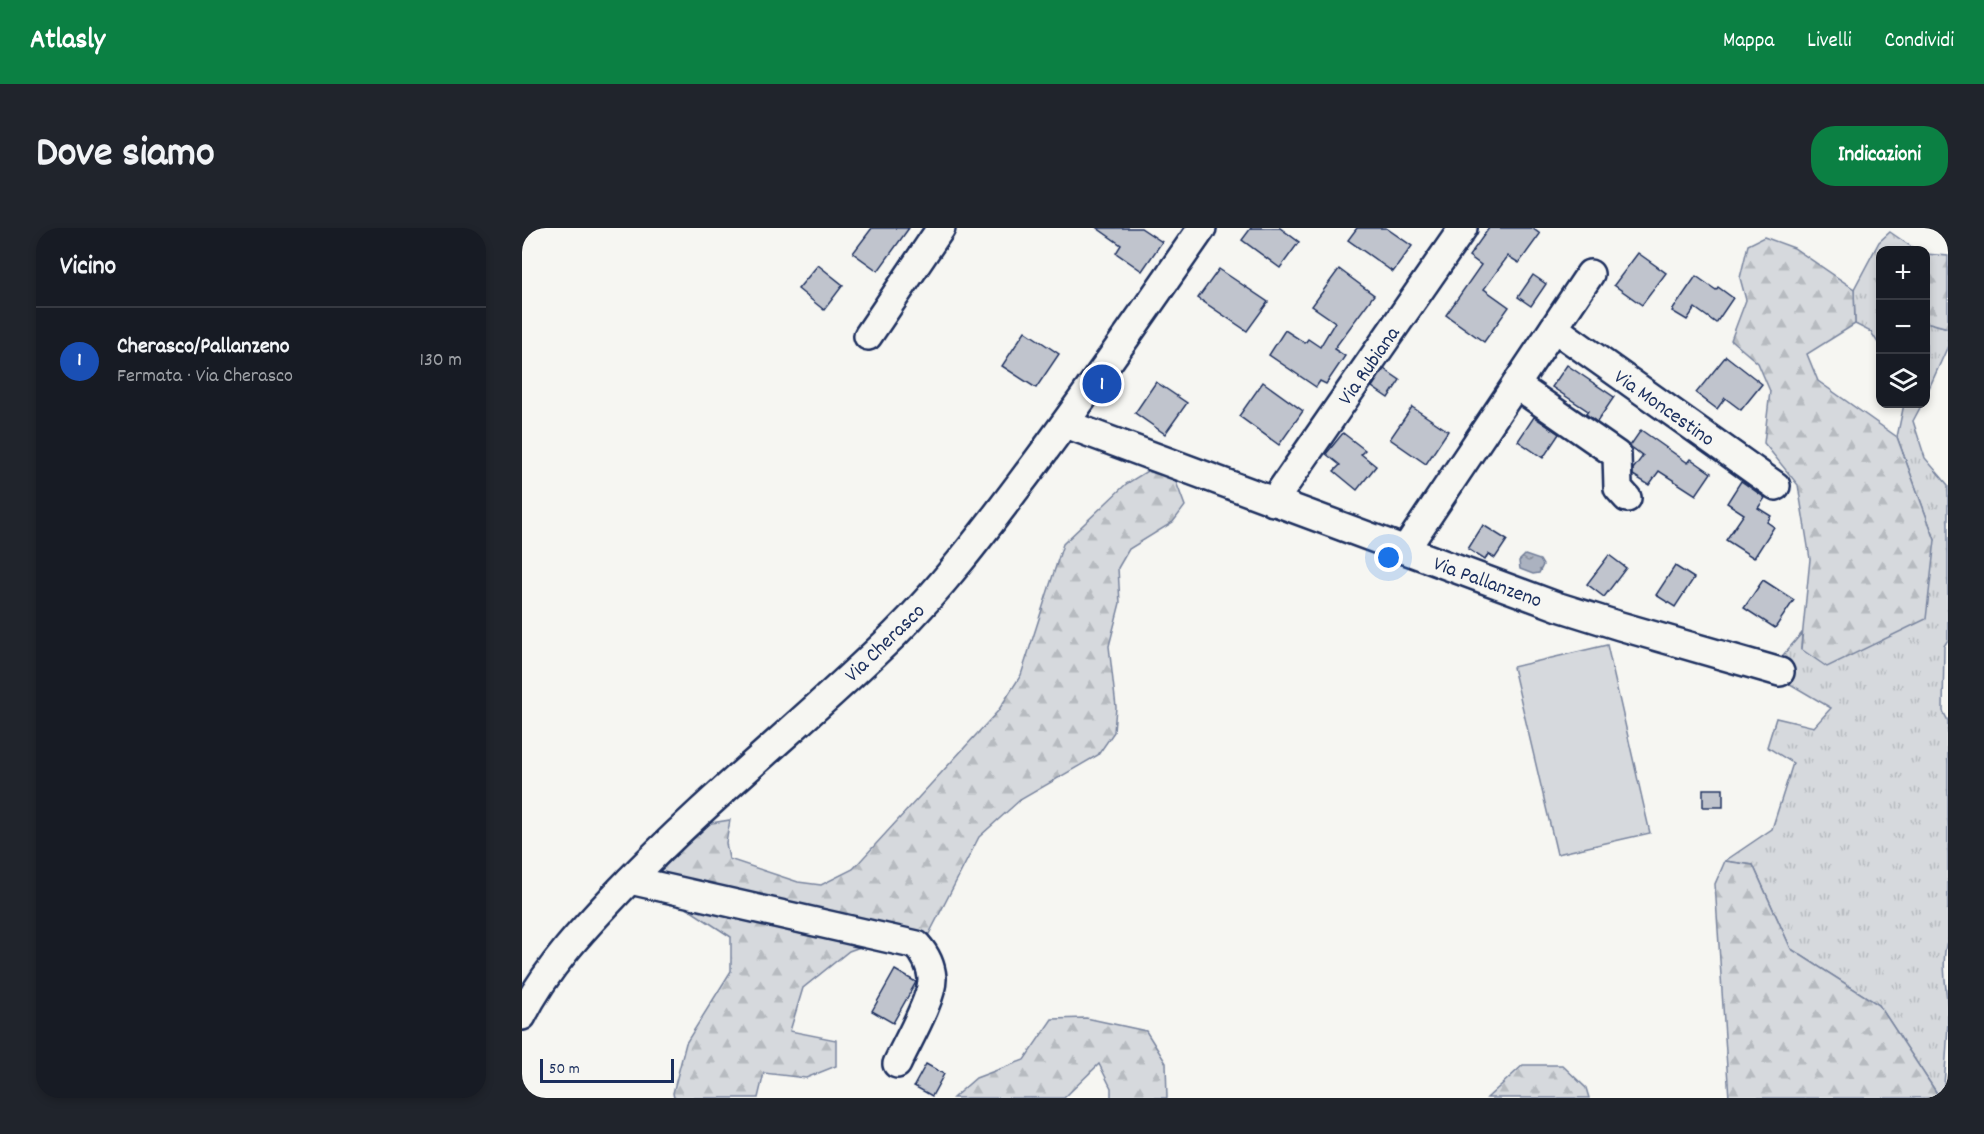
<!DOCTYPE html>
<html lang="it">
<meta charset="utf-8">
<style>
body{margin:0;font-family:Dekko,sans-serif;background:#20242c;color:#f1f3f6}
.controls{position:absolute;right:18px;top:18px;display:grid;overflow:hidden;border-radius:12px;box-shadow:0 3px 9px #0003}
.controls button{width:54px;height:54px;display:grid;place-items:center;padding:0;border:0;border-bottom:2px solid #363941;background:#171b24;color:#f1f3f6;font:30px sans-serif}
.scale{position:absolute;left:18px;bottom:15px;width:134px;box-sizing:border-box;padding-left:6px;border:3px solid #1b2f5e;border-top:0;font-size:16px;line-height:21px;white-space:nowrap;color:#1b2f5e;-webkit-text-stroke:4px #f6f6f2;paint-order:stroke}
.you{position:absolute;left:867px;top:330px;width:21px;height:21px;margin:-15px;border:4px solid #fff;border-radius:50%;background:#1a73e8;box-shadow:0 0 0 9px #1a73e833}
.badge{display:grid;place-items:center;width:39px;height:39px;border-radius:50%;background:#0b8043;color:#fff;font-size:20px;font-weight:700}
.pin{position:absolute;translate:-50% -50%;border:3px solid #fff;box-shadow:0 2px 6px #0006}
.list{margin:0;padding:0;list-style:none}
h2{display:flex;justify-content:space-between;align-items:center;height:78px;margin:0;padding:0 24px;font-size:26px}
h2 small{font-size:20px;font-weight:400;color:#9ea1a6}
.list li{display:grid;grid-template-columns:39px 1fr auto;gap:18px;align-items:center;box-sizing:border-box;height:108px;padding:0 24px;border-top:2px solid #363941}
.list b{display:block;font-size:22px;white-space:nowrap}
.list p{margin:0;font-size:20px;white-space:nowrap;color:#9ea1a6}
.list em{font-size:20px;font-style:normal;color:#9ea1a6}
.icon{flex:none;width:33px;height:33px;fill:none;stroke:currentColor;stroke-width:2;stroke-linecap:round;stroke-linejoin:round}
.map{position:relative;flex:none;width:1426px;height:870px;overflow:hidden;border-radius:24px}
header{display:flex;align-items:center;gap:36px;box-sizing:border-box;height:84px;padding:0 30px;background:#0b8043;color:#fff}
header strong{font-size:28px}
nav{display:flex;gap:33px;margin-inline-start:auto;font-size:21px}
.intro{display:flex;align-items:center;justify-content:space-between;box-sizing:border-box;height:144px;padding:0 36px}
h1{margin:0;font-size:42px}
.button{padding:15px 27px;border-radius:24px;background:#0b8043;color:#fff;font-size:21px;font-weight:700}
main{display:flex;gap:36px;padding:0 36px}
aside{flex:1;background:#171b24;border-radius:24px;box-shadow:0 3px 9px #0003}
.map>svg:first-child{display:block}
</style>
<header>
<strong>Atlasly</strong>
<nav><a>Mappa</a><a>Livelli</a><a>Condividi</a></nav>
</header>
<div class="intro"><h1>Dove siamo</h1><a class="button">Indicazioni</a></div>
<main>
<aside>
<h2>Vicino<small></small></h2>
<ul class="list">
<li><span class="badge" style="background:#1a4fb4">1</span><div><b>Cherasco/Pallanzeno</b><p>Fermata · Via Cherasco</p></div><em>130 m</em></li>
</ul>
</aside>
<div class="map">
<svg width="1426" height="870" viewBox="0 0 1426 870">
<defs>
<pattern id="grass-tufts" width="24" height="20" patternUnits="userSpaceOnUse" patternTransform="scale(1.5)"><rect width="24" height="20" fill="#d6d9dd"/><path d="M3 7l-1-3M5 7V3M7 7l1-3M15 17l-1-3M17 17v-4M19 17l1-3" fill="none" stroke="#b7bbc0"/></pattern>
<pattern id="forest-firs" width="22" height="20" patternUnits="userSpaceOnUse" patternTransform="scale(1.5)"><rect width="22" height="20" fill="#d6d9dd"/><path d="M5 1l3.5 6h-7zM16 11l3.5 6h-7z" fill="#b7bbc0"/></pattern>
<pattern id="water-ripples" width="26" height="14" patternUnits="userSpaceOnUse" patternTransform="scale(1.5)"><rect width="26" height="14" fill="#abb2c0"/><path d="M2 4q2-2 4 0t4 0M15 11q2-2 4 0t4 0" fill="none" stroke="#8a919f"/></pattern>
</defs>
<rect width="100%" height="100%" fill="#f6f6f2"/>
<filter id="ink" filterUnits="userSpaceOnUse"><feTurbulence type="fractalNoise" baseFrequency=".0167" numOctaves="2"/><feDisplacementMap in="SourceGraphic" scale="12" xChannelSelector="R" yChannelSelector="G"/><feConvolveMatrix kernelMatrix="1 2 1 2 8 2 1 2 1" color-interpolation-filters="sRGB"/></filter>
<g filter="url(#ink)">
<g fill="url(#grass-tufts)" stroke="#78849e" stroke-width="1.5">
<path d="M 1368,4 L 1394,22 L 1358,22 L 1358,118 L 1349,104 L 1333,96 L 1332,61 L 1357,14 Z"/>
<path d="M 1404,94 L 1426,100 L 1426,118 L 1404,167 Z"/>
<path d="M 1382,176 L 1400,176 L 1391,193 L 1403,230 L 1426,257 L 1426,412 L 1422,418 L 1421,483 L 1426,493 L 1426,710 C 1418,735 1425,759 1426,785 C 1426,813 1423,842 1421,870 L 1418,870 L 1357,777 L 1269,721 L 1231,637 L 1203,633 L 1250,601 L 1271,535 L 1245,519 L 1254,490 L 1292,499 L 1309,480 L 1268,456 L 1255,434 L 1280,405 L 1279,421 L 1413,312 L 1375,209 Z"/>
</g>
<g fill="url(#forest-firs)" stroke="#78849e" stroke-width="1.5">
<path d="M 1242,9 L 1272,20 L 1332,61 L 1333,96 L 1285,126 L 1296,153 L 1375,209 L 1413,312 L 1404,391 L 1305,439 L 1279,421 L 1288,331 L 1276,257 L 1242,215 L 1248,163 L 1236,135 L 1209,112 L 1224,72 L 1218,50 L 1226,17 Z"/>
<path d="M 1404,26 L 1426,28 L 1426,100 L 1404,94 Z"/>
<path d="M 625,243 L 653,251 L 663,278 L 651,294 L 607,321 L 596,340 L 598,375 L 587,418 L 594,479 L 592,504 L 576,527 L 498,572 L 457,609 L 407,706 L 374,706 L 327,723 L 281,760 L 268,803 L 314,812 L 314,838 L 284,850 L 242,845 L 236,870 L 152,870 L 151,865 L 164,815 L 209,743 L 209,709 L 143,666 L 137,639 L 189,595 L 208,592 L 204,615 L 207,631 L 276,654 L 299,657 L 331,641 L 476,483 L 499,447 L 541,316 L 604,256 Z"/>
<path d="M 1203,633 L 1231,637 L 1269,721 L 1357,777 L 1418,870 L 1207,870 L 1193,656 Z"/>
<path d="M 564,790 L 624,803 L 644,835 L 645,870 L 589,870 L 589,860 L 577,836 L 542,870 L 431,870 L 454,850 L 502,832 L 530,791 Z"/>
<path d="M 1001,837 L 1040,837 L 1064,860 L 1067,870 L 965,870 Z"/>
</g>
<path fill="#d6d9dd" stroke="#78849e" stroke-width="1.5" d="M 1085,417 L 1128,605 L 1035,626 L 991,439 Z"/>
<path fill="url(#water-ripples)" stroke="#717e99" stroke-width="1.5" d="M 1003,327 L 1018,332 L 1021,337 L 1017,345 L 1011,346 L 998,341 L 997,333 Z"/>
<g fill="#c0c4cd" stroke="#1b2f5e" stroke-width="1.5">
<path d="M 350,0 L 387,0 L 356,43 L 331,25 Z"/>
<path d="M 575,0 L 619,0 L 640,14 L 620,43 L 594,25 L 599,17 Z"/>
<path d="M 729,0 L 758,0 L 777,14 L 758,40 L 720,12 Z"/>
<path d="M 835,0 L 864,0 L 890,18 L 871,44 L 826,12 Z"/>
<path d="M 967,0 L 1010,0 L 1018,6 L 997,35 L 986,28 L 962,61 L 987,79 L 962,114 L 924,87 L 959,37 L 947,28 Z"/>
<path d="M 1116,25 L 1144,45 L 1120,77 L 1092,57 Z"/>
<path d="M 296,37 L 321,57 L 302,82 L 276,61 Z"/>
<path d="M 697,41 L 746,74 L 725,103 L 676,70 Z"/>
<path d="M 817,41 L 852,67 L 812,121 L 823,128 L 804,156 L 798,153 L 794,159 L 747,127 L 763,102 L 783,115 L 786,111 L 798,119 L 813,94 L 790,78 Z"/>
<path d="M 1011,47 L 1024,56 L 1009,78 L 996,69 Z"/>
<path d="M 1174,48 L 1194,62 L 1196,59 L 1211,70 L 1194,95 L 1173,80 L 1165,92 L 1150,83 Z"/>
<path d="M 503,103 L 537,126 L 514,160 L 480,138 Z"/>
<path d="M 1204,128 L 1240,156 L 1219,182 L 1203,170 L 1195,181 L 1174,165 Z"/>
<path d="M 1045,137 L 1092,169 L 1075,194 L 1064,186 L 1066,183 L 1030,159 Z"/>
<path d="M 862,141 L 878,152 L 866,170 L 850,159 Z"/>
<path d="M 634,154 L 665,175 L 643,206 L 613,185 Z"/>
<path d="M 741,154 L 781,183 L 757,217 L 717,188 Z"/>
<path d="M 890,179 L 926,203 L 904,236 L 868,211 Z"/>
<path d="M 1012,189 L 1037,206 L 1021,230 L 996,213 Z"/>
<path d="M 1119,202 L 1166,235 L 1169,231 L 1189,245 L 1174,267 L 1137,243 L 1127,257 L 1111,247 L 1111,241 L 1121,228 L 1108,218 Z"/>
<path d="M 821,205 L 843,222 L 839,226 L 854,238 L 835,262 L 812,243 L 818,237 L 804,226 Z"/>
<path d="M 1219,253 L 1243,270 L 1236,280 L 1249,288 L 1245,294 L 1252,299 L 1232,330 L 1204,312 L 1222,286 L 1205,275 Z"/>
<path d="M 961,297 L 985,312 L 973,330 L 966,326 L 963,332 L 946,321 Z"/>
<path d="M 1087,327 L 1104,340 L 1082,369 L 1065,356 Z"/>
<path d="M 1153,338 L 1172,350 L 1153,379 L 1134,367 Z"/>
<path d="M 1241,352 L 1272,372 L 1253,400 L 1222,380 Z"/>
<rect x="1181" y="561" width="20" height="18"/>
<path d="M 373,742 L 394,754 L 371,795 L 350,783 Z"/>
<path d="M 404,836 L 422,846 L 410,868 L 392,858 Z"/>
</g>
<g fill="none" stroke-linecap="round" stroke-linejoin="round">
<g stroke="#1b2f5e" stroke-width="32">
<g id="minor">
<path d="M 1032,100 L 1254,258"/>
<path d="M 346,108 L 419,0"/>
<path d="M 994,157 L 1095,227 L 1096,260 L 1105,270"/>
<path d="M 544,196 L 1037,379 L 1098,398 L 1258,444"/>
<path d="M 751,274 L 941,0"/>
<path d="M 883,322 L 1068,46"/>
<path d="M 108,652 L 395,717 C 403,726 409,737 410,750 C 411,770 384,816 375,836"/>
<path d="M 0,788 C 24,740 63,699 100,660 C 186,570 284,493 373,406 C 419,360 458,309 497,257 C 561,173 620,86 680,0"/>
</g>
</g>
<use href="#minor" stroke="#f6f6f2" stroke-width="27"/>
</g>
</g>
<g text-anchor="middle" stroke-width="6" stroke-linejoin="round" paint-order="stroke">
<g font-size="21" fill="#1b2f5e" stroke="#f6f6f2">
<text transform="translate(846 137) rotate(-55)" y="7">Via Rubiana</text>
<text transform="translate(1143 179) rotate(35)" y="7">Via Moncestino</text>
<text transform="translate(966 353) rotate(20)" y="7">Via Pallanzeno</text>
<text transform="translate(362 414) rotate(-44)" y="7">Via Cherasco</text>
</g>
</g>
</svg>
<div class="controls">
<button>+</button>
<button>−</button>
<button><svg class="icon" aria-label="layers" viewBox="0 0 24 24"><path d="M12 4l9 5-9 5-9-5zM3 14l9 5 9-5"/></svg></button>
</div>
<div class="scale">50 m</div>
<div class="you"></div>
<div class="pin badge" style="left:580px;top:156px;background:#1a4fb4">1</div>
</div>
</main>
